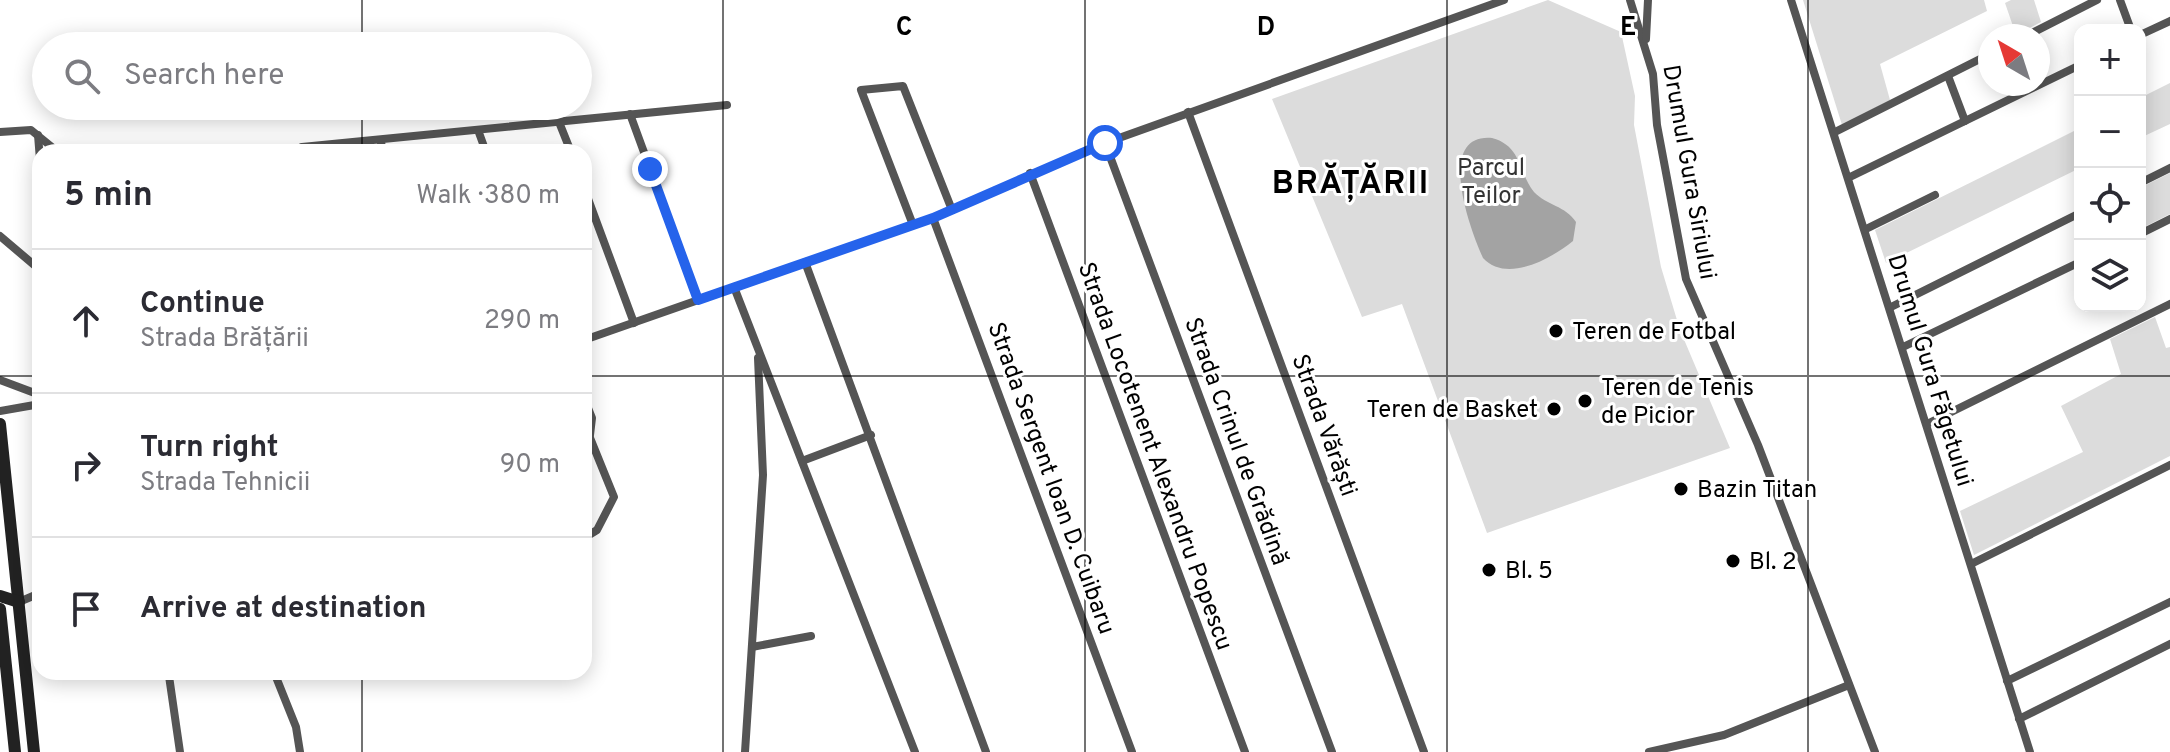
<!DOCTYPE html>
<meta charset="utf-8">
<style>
body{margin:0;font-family:Overpass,sans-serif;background:#f7f7f7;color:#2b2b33}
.controls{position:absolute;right:24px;top:24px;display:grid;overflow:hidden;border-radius:16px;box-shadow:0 4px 20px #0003}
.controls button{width:72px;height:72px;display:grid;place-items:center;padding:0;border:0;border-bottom:2px solid #e1e1e2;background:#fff;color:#2b2b33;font:40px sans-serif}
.compass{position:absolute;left:1978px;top:24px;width:72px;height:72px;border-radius:50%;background:#fff;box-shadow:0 4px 20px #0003;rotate:321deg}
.stop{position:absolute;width:24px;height:24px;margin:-18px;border:6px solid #2563eb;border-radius:50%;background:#fff}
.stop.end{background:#2563eb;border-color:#fff;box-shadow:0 2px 8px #0008}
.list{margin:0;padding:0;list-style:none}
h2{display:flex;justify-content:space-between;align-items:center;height:104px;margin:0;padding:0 32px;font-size:34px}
h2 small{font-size:26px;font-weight:400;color:#7c7c81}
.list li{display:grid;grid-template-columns:52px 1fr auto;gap:24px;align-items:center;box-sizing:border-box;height:144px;padding:0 32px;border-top:2px solid #e1e1e2}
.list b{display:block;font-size:30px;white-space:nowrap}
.list p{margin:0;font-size:26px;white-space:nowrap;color:#7c7c81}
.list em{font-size:26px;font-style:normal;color:#7c7c81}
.icon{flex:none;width:44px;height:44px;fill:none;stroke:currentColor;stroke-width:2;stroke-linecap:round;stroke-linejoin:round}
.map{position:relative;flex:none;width:2170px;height:752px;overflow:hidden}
.search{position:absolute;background:#fff;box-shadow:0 4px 20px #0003;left:32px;top:32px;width:560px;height:88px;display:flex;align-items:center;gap:20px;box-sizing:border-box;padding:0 28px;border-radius:44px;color:#7c7c81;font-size:30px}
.panel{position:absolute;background:#fff;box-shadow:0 4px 20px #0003;left:32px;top:144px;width:560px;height:536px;border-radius:24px}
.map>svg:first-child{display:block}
</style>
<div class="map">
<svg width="2170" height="752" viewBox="0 0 2170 752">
<rect width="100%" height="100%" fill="#fff"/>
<g fill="#dcdcdc">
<path d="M 1548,0 L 1621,32 L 1635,96 L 1634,125 L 1661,267 L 1680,330 L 1730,448 L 1487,533 L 1402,304 L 1362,317 L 1272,99 Z"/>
<path d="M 1803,0 L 1984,0 L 1987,11 L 1880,64 L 1890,100 L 1842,125 Z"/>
<path d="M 2011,0 L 2034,0 L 2041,22 L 2016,35 L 2005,3 Z"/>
<path d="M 2170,83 L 2170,124 L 2140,138 L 2140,98 Z"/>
<path d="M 2080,128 L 2080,168 L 1886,263 L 1875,230 Z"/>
<path d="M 2170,173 L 2170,214 L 2140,229 L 2140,188 Z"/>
<path d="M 2155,317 L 2166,348 L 2170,347 L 2170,456 L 1974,555 L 1960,511 L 2083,452 L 2061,406 L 2121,374 L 2110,339 Z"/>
</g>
<path fill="#a3a3a3" d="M 1492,138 C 1522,146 1518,172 1534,192 C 1546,205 1566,206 1576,222 L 1573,241 C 1552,258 1507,284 1483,258 C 1471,232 1434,133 1492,138 Z"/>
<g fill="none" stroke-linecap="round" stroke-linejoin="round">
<g stroke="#555" stroke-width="8">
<path d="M 1630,0 L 1653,74 L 1657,125 L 1686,279 L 1758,445 L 1875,752"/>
<path d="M 1791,0 L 2030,752"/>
<path d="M 2120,0 L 2131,30"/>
<path d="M 2140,35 L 2170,21"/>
<path d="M 2026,36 L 2097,0"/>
<path d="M 1646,39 L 1648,0"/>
<path d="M 1948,76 L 1965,121"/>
<path d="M 1188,112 L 1424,752"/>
<path d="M 630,114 L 698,300"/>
<path d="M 559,122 L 571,152"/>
<path d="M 478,130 L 486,152"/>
<path d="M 0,132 L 31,130 L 58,152"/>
<path d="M 1835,132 L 1990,54"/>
<path d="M 38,135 L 40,160"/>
<path d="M 380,140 L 384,152"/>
<path d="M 1105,143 L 1332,752"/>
<path d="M 302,147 L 727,105"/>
<path d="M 1030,173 L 1245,752"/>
<path d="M 1850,177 L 2080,65"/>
<path d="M 2140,183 L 2170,168"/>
<path d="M 584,188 L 634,323"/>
<path d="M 933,218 L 1132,752"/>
<path d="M 913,225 L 861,90 L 903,86 L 952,210"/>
<path d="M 1866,229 L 1935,195"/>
<path d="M 2140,234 L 2170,219"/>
<path d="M 0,236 L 40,270"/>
<path d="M 805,262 L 986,752"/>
<path d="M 734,287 L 915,752"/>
<path d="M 1891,307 L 2080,213"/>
<path d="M 584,340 L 933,218 L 1105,143 L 1504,0"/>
<path d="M 1903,347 L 2080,262"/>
<path d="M 0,380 L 40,395"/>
<path d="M 584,398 L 592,418 L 590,435"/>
<path d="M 0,411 L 40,404"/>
<path d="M 584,423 L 614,497 L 597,530 L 584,538"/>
<path d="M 1927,424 L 2170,304"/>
<path d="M 802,461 L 871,435"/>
<path d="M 1971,564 L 2170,465"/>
<path d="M 19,602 L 40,593"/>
<path d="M 752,647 L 811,636"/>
<path d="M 178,672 L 169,676 L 180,752"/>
<path d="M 274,672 L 296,727 L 300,752"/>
<path d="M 2007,681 L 2170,602"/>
<path d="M 2019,719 L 2170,644"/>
<path d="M 745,752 L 763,475 L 758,358"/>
<path d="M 1649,752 L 1724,735 L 1849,685"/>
</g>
<g stroke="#222" stroke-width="12">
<path d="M 0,424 L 34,752"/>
<path d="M 0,596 L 19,602"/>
<path d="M 0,609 L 15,752"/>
</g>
</g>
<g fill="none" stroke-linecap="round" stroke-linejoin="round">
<path stroke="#2563eb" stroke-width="10" d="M 650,169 L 698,300 L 933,218 L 1105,143"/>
</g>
<path fill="none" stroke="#000" stroke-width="2" stroke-opacity="0.55" d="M 362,0 L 362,46M 723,0 L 723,752M 1085,0 L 1085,752M 1447,0 L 1447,752M 1808,0 L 1808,752M 362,106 L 362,152M 0,376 L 40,376M 584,376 L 2170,376M 362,672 L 362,752"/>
<g fill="#000" stroke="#fff" stroke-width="3">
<circle cx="1556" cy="331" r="8"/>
<circle cx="1585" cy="401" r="8"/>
<circle cx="1554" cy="409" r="8"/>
<circle cx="1681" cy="489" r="8"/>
<circle cx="1733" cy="561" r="8"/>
<circle cx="1489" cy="570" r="8"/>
</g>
<g text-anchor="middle" stroke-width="6" stroke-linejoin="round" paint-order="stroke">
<g font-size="24" fill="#333" stroke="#fff">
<text x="1491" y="175">Parcul<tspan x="1491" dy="28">Teilor</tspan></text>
</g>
<g font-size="24" fill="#000" stroke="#fff">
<text transform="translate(1690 172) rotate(80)" y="8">Drumul Gura Siriului</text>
<text transform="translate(1931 370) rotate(73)" y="8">Drumul Gura Făgetului</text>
<text transform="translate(1325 425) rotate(70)" y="8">Strada Vărăști</text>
<text transform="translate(1237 441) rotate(70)" y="8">Strada Crinul de Grădină</text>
<text transform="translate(1156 456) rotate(70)" y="8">Strada Locotenent Alexandru Popescu</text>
<text transform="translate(1052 478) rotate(70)" y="8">Strada Sergent Ioan D. Cuibaru</text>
</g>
<g font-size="24" fill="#000" stroke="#fff" text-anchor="start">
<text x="1572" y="339">Teren de Fotbal</text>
<text x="1601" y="395">Teren de Tenis<tspan x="1601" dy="28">de Picior</tspan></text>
<text x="1538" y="417" text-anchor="end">Teren de Basket</text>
<text x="1697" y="497">Bazin Titan</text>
<text x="1749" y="569">Bl. 2</text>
<text x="1505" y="578">Bl. 5</text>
</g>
<g font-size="32" font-weight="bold" letter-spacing="2" fill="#000" stroke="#fff">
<text x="1351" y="193">BRĂȚĂRII</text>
</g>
</g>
<g font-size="26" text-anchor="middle" font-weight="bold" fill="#000" stroke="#fff" stroke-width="6" stroke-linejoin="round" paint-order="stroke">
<text x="904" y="35">C</text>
<text x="1266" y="35">D</text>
<text x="1628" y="35">E</text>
</g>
</svg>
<div class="controls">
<button>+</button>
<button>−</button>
<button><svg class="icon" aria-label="locate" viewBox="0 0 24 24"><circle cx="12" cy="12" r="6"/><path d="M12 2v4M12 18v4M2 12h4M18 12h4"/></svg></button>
<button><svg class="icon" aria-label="layers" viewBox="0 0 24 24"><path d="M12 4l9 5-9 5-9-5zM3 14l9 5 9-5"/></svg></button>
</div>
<svg class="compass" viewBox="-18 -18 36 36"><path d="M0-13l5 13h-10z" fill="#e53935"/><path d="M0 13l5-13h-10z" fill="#7c7c81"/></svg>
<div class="stop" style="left:1105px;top:143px"></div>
<div class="stop end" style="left:650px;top:169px"></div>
<div class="search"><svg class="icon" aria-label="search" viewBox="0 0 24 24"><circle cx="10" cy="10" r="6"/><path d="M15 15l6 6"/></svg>Search here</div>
<section class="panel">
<h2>5 min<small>Walk · 380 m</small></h2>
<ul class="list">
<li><svg class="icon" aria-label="ahead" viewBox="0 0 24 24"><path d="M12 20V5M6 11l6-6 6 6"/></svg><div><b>Continue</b><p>Strada Brățării</p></div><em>290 m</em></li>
<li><svg class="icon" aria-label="right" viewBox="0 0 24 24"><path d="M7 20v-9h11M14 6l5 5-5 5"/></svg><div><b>Turn right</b><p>Strada Tehnicii</p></div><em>90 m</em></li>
<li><svg class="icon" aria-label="arrive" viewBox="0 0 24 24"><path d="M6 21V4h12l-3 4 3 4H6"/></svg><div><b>Arrive at destination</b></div></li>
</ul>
</section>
</div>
